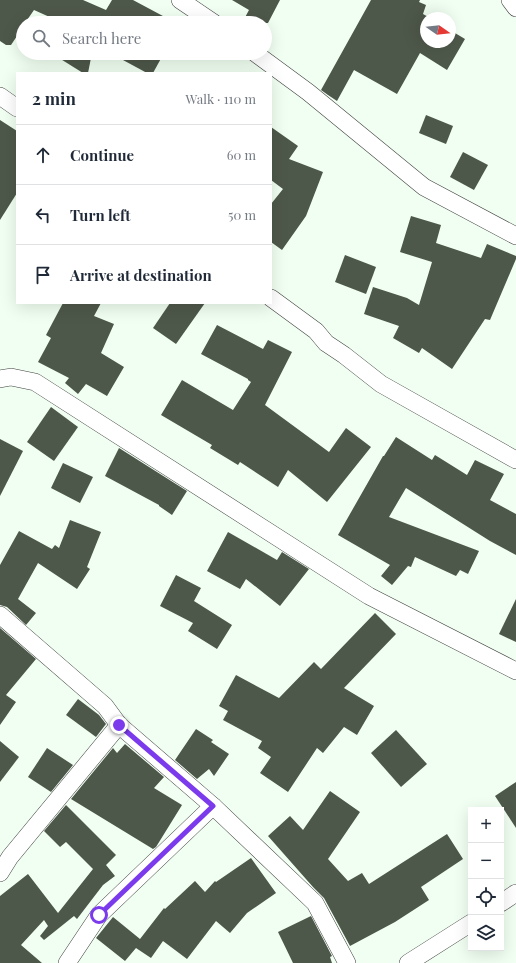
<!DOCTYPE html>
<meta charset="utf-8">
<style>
body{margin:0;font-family:"Playfair Display",serif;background:#f6f6f7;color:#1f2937}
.controls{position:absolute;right:12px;bottom:12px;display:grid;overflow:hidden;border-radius:0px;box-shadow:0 4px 16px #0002}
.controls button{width:36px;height:36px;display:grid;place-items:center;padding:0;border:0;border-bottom:1px solid #e0e1e3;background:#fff;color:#1f2937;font:20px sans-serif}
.compass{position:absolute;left:420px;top:12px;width:36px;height:36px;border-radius:50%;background:#fff;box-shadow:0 4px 16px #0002;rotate:104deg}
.stop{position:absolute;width:12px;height:12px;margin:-9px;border:3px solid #7c3aed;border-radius:50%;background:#fff}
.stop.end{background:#7c3aed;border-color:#fff;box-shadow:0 1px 4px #0008}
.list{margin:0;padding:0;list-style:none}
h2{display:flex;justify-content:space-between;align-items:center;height:52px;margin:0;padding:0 16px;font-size:17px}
h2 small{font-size:13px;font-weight:400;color:#747a83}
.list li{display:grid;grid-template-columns:26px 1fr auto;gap:12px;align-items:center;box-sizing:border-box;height:60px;padding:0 16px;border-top:1px solid #e0e1e3}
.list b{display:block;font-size:15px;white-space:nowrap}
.list em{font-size:13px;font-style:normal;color:#747a83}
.icon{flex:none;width:22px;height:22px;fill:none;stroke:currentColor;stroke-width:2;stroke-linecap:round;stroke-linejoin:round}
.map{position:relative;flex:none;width:516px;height:963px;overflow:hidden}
.search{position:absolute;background:#fff;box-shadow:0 4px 16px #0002;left:16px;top:16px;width:256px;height:44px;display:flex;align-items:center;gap:10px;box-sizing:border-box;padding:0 14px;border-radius:22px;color:#747a83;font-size:15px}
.panel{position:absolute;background:#fff;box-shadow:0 4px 16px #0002;left:16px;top:72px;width:256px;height:232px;border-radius:0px}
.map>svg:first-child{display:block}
</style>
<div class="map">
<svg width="516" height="963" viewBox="0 0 516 963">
<rect width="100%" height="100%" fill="#f0fff1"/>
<g fill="#4e584a">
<path d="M 0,0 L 83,0 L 106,10 L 112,0 L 133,0 L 176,23 L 63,23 L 34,10 L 25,23 L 23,23 L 23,27 L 11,45 L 6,45 L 0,41 Z"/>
<path d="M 232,0 L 280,0 L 268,23 L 242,23 L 249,10 Z"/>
<path d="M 371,0 L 420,0 L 419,2 L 426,5 L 423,14 L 430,18 L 426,18 L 426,42 L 450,42 L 450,30 L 465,39 L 447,70 L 420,53 L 397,94 L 354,70 L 337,101 L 328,95 L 321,90 Z"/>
<path d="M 51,53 L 92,53 L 88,73 L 83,73 Z"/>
<path d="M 110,53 L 164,53 L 153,73 L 147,73 Z"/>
<path d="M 426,115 L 453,126 L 446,144 L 419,133 Z"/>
<path d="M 0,120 L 17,131 L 17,193 L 0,220 Z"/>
<path d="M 271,127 L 298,146 L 289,159 L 323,172 L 306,216 L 282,250 L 271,242 L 271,204 L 283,189 L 271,180 Z"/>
<path d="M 463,152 L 488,165 L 474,190 L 450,177 Z"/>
<path d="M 411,216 L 441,225 L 436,243 L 481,258 L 487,244 L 516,256 L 516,259 L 490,320 L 485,319 L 452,369 L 422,348 L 419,353 L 393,338 L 399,326 L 364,314 L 373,287 L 407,298 L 419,305 L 432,262 L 400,252 Z"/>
<path d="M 345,255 L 376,267 L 366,294 L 335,282 Z"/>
<path d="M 63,303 L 101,303 L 94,316 L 114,324 L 101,353 L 124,367 L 107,396 L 86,384 L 78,394 L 65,383 L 69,378 L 38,362 L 51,338 L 46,335 Z"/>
<path d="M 170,303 L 205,303 L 176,344 L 153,328 Z"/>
<path d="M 217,325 L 263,349 L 268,340 L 292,352 L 265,405 L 329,452 L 346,428 L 371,447 L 327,502 L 288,470 L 278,487 L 240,462 L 238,465 L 210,448 L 212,445 L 161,415 L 182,380 L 233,410 L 251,382 L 248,380 L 248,379 L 201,354 Z"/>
<path d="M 51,407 L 78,427 L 54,461 L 27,442 Z"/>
<path d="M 396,437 L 432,460 L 435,455 L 467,475 L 475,460 L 504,474 L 490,500 L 516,514 L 516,555 L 490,541 L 406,488 L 389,517 L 479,551 L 468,574 L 460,570 L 456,576 L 415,557 L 411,567 L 408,566 L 392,585 L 381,576 L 390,565 L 338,535 L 383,456 L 384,456 Z"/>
<path d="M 0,439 L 23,451 L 0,496 Z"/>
<path d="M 119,448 L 187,491 L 172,515 L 159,506 L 159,505 L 105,476 Z"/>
<path d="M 63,463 L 93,477 L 80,503 L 51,488 Z"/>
<path d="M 70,520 L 101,532 L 87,567 L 90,569 L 77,589 L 38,563 L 18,599 L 36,613 L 26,625 L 7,607 L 0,605 L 0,565 L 19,531 L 52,549 L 55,545 L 59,548 Z"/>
<path d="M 228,532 L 277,560 L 282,552 L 309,569 L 280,606 L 246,579 L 240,589 L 207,571 Z"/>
<path d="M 176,575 L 201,588 L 194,601 L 232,625 L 217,649 L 188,631 L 193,623 L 160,606 Z"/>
<path d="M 516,599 L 516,642 L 499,634 Z"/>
<path d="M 375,613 L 396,634 L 344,688 L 374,706 L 357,735 L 344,727 L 323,753 L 317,748 L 288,792 L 260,773 L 271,757 L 258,748 L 262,741 L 223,720 L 228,711 L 219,706 L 236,675 L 279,698 L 314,662 L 321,669 Z"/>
<path d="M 0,628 L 36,659 L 6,695 L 16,702 L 0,725 Z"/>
<path d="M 78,699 L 99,715 L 106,724 L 96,737 L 66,715 Z"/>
<path d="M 196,729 L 213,740 L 211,742 L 229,754 L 214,776 L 209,769 L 197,779 L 175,760 Z"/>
<path d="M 396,730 L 427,764 L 401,787 L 371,753 Z"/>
<path d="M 0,741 L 19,757 L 0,782 Z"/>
<path d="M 125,744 L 164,777 L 154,788 L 182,805 L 156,847 L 153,849 L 71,799 L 113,748 L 117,753 Z"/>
<path d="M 47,748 L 73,765 L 51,792 L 28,777 Z"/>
<path d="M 516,782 L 516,828 L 495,796 Z"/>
<path d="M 330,791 L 360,812 L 328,859 L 348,881 L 362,873 L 369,884 L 447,834 L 463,859 L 421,887 L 429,900 L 395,922 L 350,946 L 324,898 L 313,887 L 268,836 L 290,816 L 303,830 Z"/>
<path d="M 66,805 L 116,855 L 106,865 L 115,876 L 103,885 L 77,919 L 74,916 L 44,940 L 40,936 L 48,926 L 44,920 L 21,945 L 42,963 L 0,963 L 0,896 L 28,874 L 58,913 L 93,869 L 66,842 L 60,847 L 44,831 Z"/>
<path d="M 251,858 L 276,893 L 247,913 L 230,933 L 216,921 L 187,959 L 163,941 L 151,958 L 136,948 L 125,961 L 96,938 L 113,917 L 140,939 L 164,908 L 165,909 L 195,881 L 205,892 L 215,881 L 216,882 Z"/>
<path d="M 311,916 L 332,956 L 330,957 L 332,963 L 293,963 L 278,932 Z"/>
</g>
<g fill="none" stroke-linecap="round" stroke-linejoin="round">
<g stroke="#414141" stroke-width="18">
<g id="minor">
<path d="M 180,0 L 214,23"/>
<path d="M 510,0 L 516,8"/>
<path d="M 255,53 L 308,92 L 424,187 L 516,236"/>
<path d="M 0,96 L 17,108"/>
<path d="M 271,298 L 316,331 L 326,343 L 344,355 L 381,384 L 516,460"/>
<path d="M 0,379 L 11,377 L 35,382 L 369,596 L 516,671"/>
<path d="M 0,615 L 105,706 L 119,725 L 213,806 L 315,903 L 347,963"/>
<path d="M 0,873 L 10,857 L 119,725"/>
<path d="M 501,903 L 516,893"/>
<path d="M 67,963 L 99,915 L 213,806"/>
<path d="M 408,963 L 471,923"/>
</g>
</g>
<use href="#minor" stroke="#fff" stroke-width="17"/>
</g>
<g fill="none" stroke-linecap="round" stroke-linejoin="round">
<path stroke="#7c3aed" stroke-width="5" d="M 99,915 L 213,806 L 119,725"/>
</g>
</svg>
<div class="controls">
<button>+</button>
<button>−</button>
<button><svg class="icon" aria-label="locate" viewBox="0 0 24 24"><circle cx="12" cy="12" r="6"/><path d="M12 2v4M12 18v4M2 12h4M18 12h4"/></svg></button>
<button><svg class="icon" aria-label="layers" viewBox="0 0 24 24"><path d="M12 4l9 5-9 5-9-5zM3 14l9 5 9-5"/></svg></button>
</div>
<svg class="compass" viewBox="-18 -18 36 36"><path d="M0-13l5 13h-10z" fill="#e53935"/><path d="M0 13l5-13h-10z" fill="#747a83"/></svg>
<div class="stop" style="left:99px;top:915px"></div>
<div class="stop end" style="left:119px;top:725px"></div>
<div class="search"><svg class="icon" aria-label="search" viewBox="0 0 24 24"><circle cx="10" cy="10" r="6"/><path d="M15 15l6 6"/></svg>Search here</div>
<section class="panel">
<h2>2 min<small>Walk · 110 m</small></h2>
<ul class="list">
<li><svg class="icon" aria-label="ahead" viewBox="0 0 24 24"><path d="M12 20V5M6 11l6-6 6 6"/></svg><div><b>Continue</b></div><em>60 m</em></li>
<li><svg class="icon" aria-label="left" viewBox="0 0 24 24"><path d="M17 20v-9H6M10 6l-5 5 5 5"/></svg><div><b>Turn left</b></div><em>50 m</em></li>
<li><svg class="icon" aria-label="arrive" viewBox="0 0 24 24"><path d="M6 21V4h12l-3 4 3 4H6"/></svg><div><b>Arrive at destination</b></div></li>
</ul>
</section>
</div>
